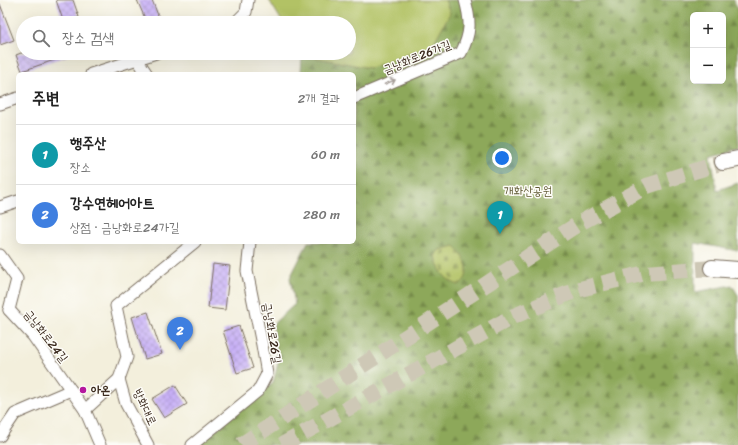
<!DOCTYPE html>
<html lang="ko">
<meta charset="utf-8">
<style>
body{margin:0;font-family:Sriracha,"Poor Story",sans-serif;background:#f6f6f6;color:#222}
.controls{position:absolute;right:12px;top:12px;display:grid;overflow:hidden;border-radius:6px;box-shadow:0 4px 16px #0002}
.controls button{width:36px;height:36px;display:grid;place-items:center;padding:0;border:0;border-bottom:1px solid #e0e0e0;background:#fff;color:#222;font:20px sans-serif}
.you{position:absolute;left:502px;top:158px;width:14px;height:14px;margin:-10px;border:3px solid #fff;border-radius:50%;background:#1a73e8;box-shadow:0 0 0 6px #1a73e833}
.badge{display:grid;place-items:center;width:26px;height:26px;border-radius:50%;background:#0b8043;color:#fff;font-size:13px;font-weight:700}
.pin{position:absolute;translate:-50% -33px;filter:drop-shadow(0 1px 2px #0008)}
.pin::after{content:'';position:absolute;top:21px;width:14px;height:12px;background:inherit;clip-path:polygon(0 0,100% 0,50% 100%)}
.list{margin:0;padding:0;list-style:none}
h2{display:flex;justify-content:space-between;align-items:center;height:52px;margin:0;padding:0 16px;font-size:17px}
h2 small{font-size:13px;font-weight:400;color:#767676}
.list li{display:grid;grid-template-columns:26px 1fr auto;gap:12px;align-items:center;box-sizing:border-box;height:60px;padding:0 16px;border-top:1px solid #e0e0e0}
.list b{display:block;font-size:15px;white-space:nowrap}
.list p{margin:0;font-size:13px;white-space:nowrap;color:#767676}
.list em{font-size:13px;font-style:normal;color:#767676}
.icon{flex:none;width:22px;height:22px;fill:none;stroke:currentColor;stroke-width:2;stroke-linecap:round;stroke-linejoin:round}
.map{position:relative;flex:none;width:738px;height:445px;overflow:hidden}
.search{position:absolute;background:#fff;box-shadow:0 4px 16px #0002;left:16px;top:16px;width:340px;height:44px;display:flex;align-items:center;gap:10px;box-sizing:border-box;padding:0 14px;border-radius:22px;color:#767676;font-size:15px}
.panel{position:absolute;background:#fff;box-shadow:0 4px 16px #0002;left:16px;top:72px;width:340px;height:172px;border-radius:6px}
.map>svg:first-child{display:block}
</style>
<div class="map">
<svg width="738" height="445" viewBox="0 0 738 445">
<defs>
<pattern id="forest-firs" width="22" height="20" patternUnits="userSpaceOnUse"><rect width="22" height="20" fill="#8da85a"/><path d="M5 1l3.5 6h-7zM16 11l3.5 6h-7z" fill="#74894a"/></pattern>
<pattern id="cemetery-stones" width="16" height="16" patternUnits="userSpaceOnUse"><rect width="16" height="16" fill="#b2c265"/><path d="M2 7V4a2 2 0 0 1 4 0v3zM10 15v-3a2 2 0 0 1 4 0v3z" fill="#929e53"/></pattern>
<pattern id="building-cross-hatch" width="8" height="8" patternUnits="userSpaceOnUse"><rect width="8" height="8" fill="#c6aef7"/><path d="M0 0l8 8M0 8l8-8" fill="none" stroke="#a28ec7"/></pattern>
</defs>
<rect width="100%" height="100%" fill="#fdfcf7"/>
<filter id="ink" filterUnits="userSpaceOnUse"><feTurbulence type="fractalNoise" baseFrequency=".025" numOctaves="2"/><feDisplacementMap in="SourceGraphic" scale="8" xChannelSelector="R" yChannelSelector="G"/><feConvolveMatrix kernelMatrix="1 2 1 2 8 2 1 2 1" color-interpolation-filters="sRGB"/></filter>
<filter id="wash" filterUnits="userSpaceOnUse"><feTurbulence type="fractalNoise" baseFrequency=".012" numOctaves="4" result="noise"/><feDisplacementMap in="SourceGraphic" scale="16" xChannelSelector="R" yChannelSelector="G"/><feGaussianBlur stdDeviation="0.9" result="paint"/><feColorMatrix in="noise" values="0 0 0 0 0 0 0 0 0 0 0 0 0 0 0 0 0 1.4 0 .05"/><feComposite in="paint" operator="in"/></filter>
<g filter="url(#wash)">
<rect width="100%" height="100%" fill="#f3efdc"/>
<path fill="url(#forest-firs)" stroke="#64693c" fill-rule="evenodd" d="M 445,0 L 734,0 L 738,12 L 738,146 L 711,154 L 717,190 L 738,183 L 738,251 L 695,243 L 695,292 L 732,285 L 738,295 L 738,445 L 197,445 L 273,383 L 278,363 L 273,324 L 295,304 L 290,278 L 308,242 L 354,242 L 354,74 L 301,74 L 302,55 L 370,68 L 449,13 ZM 693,15 L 723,15 L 723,81 L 693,81 Z"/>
<path fill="url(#cemetery-stones)" stroke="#767642" d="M 455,246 C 465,256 474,275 459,285 C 445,281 438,269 435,256 L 439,250 Z"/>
<path fill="#b2c265" stroke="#767642" d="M 269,0 L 445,0 L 450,13 L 432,46 L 370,68 L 302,55 L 301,53 L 349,53 L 349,23 L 283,23 Z"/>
<g id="blocks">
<g fill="url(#building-cross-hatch)">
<path d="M 56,0 L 73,0 L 79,17 L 64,23 Z"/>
<path d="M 137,0 L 152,0 L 161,23 L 147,23 Z"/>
<path d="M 0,4 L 14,40 L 0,45 Z"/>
<path d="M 21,53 L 72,53 L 72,54 L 22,71 L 16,55 Z"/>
<path d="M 213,264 L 230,266 L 225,310 L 208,308 Z"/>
<path d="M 148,312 L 162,354 L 145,359 L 132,317 Z"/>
<path d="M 239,326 L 253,368 L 237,373 L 223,331 Z"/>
<path d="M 175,385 L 187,404 L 164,418 L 152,399 Z"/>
</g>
</g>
</g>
<g filter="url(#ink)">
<use href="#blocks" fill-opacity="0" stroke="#7b6f60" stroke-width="1"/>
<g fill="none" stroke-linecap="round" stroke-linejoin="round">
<g stroke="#cec8b6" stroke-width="16" stroke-dasharray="16 8" stroke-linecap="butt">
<path d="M 241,445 L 578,224 L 647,186 L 723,162"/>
<path d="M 282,445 L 512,317 L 576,290 L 645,273 L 712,268"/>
</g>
<g stroke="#7b6f60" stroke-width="13">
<g id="minor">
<path d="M 235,23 L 246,12 L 248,0"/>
<path d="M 137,59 L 147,74"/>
<path d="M 91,74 L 156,53"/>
<path d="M 354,98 L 461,53 C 471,33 471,22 465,0"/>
<path d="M 0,104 L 18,98"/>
<path d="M 0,207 L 18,201"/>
<path d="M 0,255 L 17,279 L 9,310"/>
<path d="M 9,310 L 33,336 L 85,410 L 100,445"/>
<path d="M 119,379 L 126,404 L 148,445"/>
<path d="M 85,410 L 119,379 L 127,357 L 116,306 L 195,242"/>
<path d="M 0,436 L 15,414 L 71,390"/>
<path d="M 192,445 L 258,391 L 267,374 L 262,345 L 247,271 L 250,242"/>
</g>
</g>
<g stroke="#7b6f60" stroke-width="18">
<g id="highway">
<path d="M 723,162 L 738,159"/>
<path d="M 712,268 L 738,270"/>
</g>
</g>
<use href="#minor" stroke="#fff" stroke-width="11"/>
<use href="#highway" stroke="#fff" stroke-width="16"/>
</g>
<defs><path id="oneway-shaft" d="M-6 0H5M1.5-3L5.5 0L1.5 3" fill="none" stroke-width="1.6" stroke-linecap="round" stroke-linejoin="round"/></defs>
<use stroke="#a79f9a" href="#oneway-shaft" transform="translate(390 82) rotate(-22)"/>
</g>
<circle fill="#b5179e" stroke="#fdfcf7" stroke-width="1.5" cx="83" cy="390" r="4"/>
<g text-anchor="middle" stroke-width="3" stroke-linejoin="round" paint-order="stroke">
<g font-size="12" fill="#3b2a1e" stroke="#fdfcf7">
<text transform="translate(417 57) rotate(-22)" y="4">금낭화로26가길</text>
<text transform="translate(272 333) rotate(80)" y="4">금낭화로26길</text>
<text transform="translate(46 336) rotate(52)" y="4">금낭화로24길</text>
<text transform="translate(145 407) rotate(65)" y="4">방화대로</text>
</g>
<g font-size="12" fill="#5f5833" stroke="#fdfcf7">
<text x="528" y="195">개화산공원</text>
</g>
<g font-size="12" font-weight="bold" fill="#3b2a1e" stroke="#fdfcf7" text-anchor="start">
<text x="91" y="394">아온</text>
</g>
</g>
</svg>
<div class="controls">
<button>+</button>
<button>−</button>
</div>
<div class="you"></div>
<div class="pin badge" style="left:500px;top:234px;background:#0f9aa8">1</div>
<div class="pin badge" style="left:180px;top:350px;background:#3f7fe0">2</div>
<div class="search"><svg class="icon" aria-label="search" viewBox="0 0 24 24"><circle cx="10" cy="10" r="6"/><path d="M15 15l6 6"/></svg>장소 검색</div>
<section class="panel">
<h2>주변<small>2개 결과</small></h2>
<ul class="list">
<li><span class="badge" style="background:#0f9aa8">1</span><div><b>행주산</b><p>장소</p></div><em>60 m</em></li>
<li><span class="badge" style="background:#3f7fe0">2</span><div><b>강수연헤어아트</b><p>상점 · 금낭화로24가길</p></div><em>280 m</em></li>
</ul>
</section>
</div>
